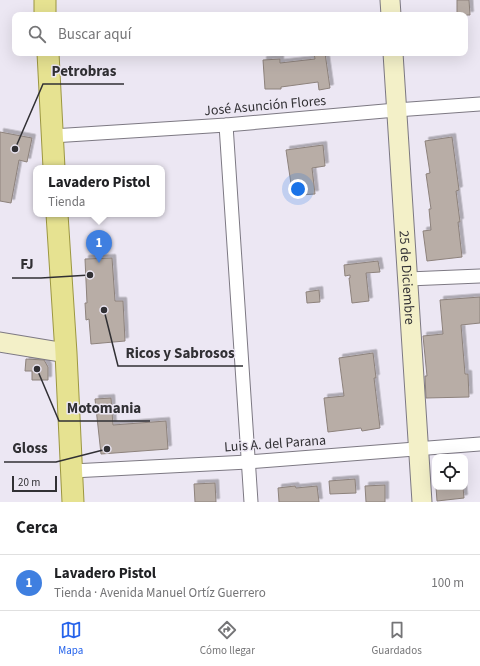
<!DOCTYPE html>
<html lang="es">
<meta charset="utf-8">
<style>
body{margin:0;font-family:"Source Sans 3",sans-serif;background:#f2f2f2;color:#202124}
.controls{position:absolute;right:12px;bottom:12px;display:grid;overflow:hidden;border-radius:8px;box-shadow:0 4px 16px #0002}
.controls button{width:36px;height:36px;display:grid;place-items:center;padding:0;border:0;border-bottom:1px solid #e0e0e0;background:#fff;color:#202124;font:20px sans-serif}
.scale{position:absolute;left:12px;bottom:10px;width:45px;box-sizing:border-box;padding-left:4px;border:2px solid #313034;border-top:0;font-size:11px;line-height:14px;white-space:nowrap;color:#313034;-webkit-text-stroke:3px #ece7f3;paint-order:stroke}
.you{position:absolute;left:298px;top:189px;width:14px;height:14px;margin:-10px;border:3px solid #fff;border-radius:50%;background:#1a73e8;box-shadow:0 0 0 6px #1a73e833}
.badge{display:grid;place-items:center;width:26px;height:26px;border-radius:50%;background:#2563eb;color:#fff;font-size:13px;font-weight:700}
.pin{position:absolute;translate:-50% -33px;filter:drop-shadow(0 1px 2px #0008)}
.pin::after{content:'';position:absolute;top:21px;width:14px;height:12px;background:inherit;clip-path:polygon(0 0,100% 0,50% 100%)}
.popup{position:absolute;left:33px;top:165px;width:132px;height:52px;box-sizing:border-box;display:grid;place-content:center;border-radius:8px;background:#fff;filter:drop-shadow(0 1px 3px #0005);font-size:13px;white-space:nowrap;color:#757577}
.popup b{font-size:15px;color:#202124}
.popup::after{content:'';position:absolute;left:50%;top:100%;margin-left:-8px;border:8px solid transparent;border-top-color:#fff}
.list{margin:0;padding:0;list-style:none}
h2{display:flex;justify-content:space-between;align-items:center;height:52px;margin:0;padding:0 16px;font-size:17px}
h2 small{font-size:13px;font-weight:400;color:#757577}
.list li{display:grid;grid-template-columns:26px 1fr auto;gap:12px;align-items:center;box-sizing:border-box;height:56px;padding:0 16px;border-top:1px solid #e0e0e0}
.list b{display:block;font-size:15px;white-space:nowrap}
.list p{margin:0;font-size:13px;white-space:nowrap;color:#757577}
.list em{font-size:13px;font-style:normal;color:#757577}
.icon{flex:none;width:22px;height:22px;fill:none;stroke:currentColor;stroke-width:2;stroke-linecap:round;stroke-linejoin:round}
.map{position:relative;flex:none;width:480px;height:502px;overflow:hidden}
.search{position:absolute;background:#fff;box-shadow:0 4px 16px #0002;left:12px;right:12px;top:12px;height:44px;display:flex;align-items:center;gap:10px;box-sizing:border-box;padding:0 14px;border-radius:8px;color:#757577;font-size:15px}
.sheet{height:108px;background:#fff}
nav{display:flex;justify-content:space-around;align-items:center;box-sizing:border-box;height:56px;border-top:1px solid #e0e0e0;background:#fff;font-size:11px;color:#757577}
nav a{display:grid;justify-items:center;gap:2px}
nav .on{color:#2563eb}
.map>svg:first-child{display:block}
</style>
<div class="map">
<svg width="480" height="502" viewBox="0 0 480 502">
<defs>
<filter id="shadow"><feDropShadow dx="3.5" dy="-3.5" stdDeviation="0" flood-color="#0004"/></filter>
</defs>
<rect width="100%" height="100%" fill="#ece7f3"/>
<g fill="#b8ada6" stroke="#8d827c" filter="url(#shadow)">
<path d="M 457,0 L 469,0 L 470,15 L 457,15 Z"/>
<path d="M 314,53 L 325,53 L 330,88 L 319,90 L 318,82 L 281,87 L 281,89 L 265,89 L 263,60 L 280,59 L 280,63 L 315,59 Z"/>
<path d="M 0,132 L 32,138 L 27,162 L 19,160 L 11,203 L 0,201 Z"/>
<path d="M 452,137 L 459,190 L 456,191 L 460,222 L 458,222 L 462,257 L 427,261 L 423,231 L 431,230 L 429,209 L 431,209 L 426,174 L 430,173 L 425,141 Z"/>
<path d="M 323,145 L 325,166 L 312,168 L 315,194 L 301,195 L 299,183 L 291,184 L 286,150 Z"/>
<path d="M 112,258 L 115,301 L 123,301 L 125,341 L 91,344 L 89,319 L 86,320 L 85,303 L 87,303 L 85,259 Z"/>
<path d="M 378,261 L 380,272 L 366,273 L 369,301 L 352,303 L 349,278 L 350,278 L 350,275 L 345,276 L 344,265 Z"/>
<path d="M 319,290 L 320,302 L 307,303 L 306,292 Z"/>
<path d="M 480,297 L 480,323 L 461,325 L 465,374 L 468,374 L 469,397 L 426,398 L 425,376 L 427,376 L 423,336 L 443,334 L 440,300 Z"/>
<path d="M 373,353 L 376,378 L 374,378 L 380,428 L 362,431 L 361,428 L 328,432 L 324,398 L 344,396 L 339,358 Z"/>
<path d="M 26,359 L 44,360 L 48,367 L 48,380 L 32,380 L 32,371 L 25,371 Z"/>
<path d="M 111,398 L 113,425 L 166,421 L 168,449 L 101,454 L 95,399 Z"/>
<path d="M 355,479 L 356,493 L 330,494 L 329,481 Z"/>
<path d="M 215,483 L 216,502 L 195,502 L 194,484 Z"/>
<path d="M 385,485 L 385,502 L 366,502 L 365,486 Z"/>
<path d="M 295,486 L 296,488 L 317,486 L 319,502 L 279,502 L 278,488 Z"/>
<path d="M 436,487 L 463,487 L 464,498 L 437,501 Z"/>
</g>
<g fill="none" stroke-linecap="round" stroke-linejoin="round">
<g stroke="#7d7983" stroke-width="15">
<g id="street">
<path d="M 226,125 L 251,502"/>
<path d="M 52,136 L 226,125 L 396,110 L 480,104"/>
<path d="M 408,279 L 480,276"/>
<path d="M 72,471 L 248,462 L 480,444"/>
</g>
</g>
<g stroke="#7d7983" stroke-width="21">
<g id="secondary">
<path d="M 390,0 L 391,15"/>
<path id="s1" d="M 393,53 L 422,502"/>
<path d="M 0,342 L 66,353"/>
</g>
</g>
<g stroke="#9c9741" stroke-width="23">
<g id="primary">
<path d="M 45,0 L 45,15"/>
<path d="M 48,53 L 54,168"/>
<path d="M 57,214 L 66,353 L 73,502"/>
</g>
</g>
<use href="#street" stroke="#fff" stroke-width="13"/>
<use href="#secondary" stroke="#f3f0c8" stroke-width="19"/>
<use href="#primary" stroke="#e6e291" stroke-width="21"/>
</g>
<g text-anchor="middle" stroke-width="3" stroke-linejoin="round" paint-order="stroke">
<g font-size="14" fill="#313034" stroke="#ece7f3">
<text transform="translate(265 105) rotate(-5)" y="5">José Asunción Flores</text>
<text dy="5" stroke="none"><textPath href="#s1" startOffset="225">25 de Diciembre</textPath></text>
<text transform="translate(275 443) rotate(-4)" y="5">Luis A. del Parana</text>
</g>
</g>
<path fill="none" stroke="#313034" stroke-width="1.5" d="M15 149L43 84H124M90 275L41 278H12M104 310L118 366H243M37 369L59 421H150M107 449L56 462H4"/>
<g fill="#313034" stroke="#ece7f3" stroke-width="1.5">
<circle cx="15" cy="149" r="4"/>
<circle cx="90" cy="275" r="4"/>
<circle cx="104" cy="310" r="4"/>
<circle cx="37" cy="369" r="4"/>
<circle cx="107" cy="449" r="4"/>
</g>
<g font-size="15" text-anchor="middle" font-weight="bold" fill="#313034" stroke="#ece7f3" stroke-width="3" stroke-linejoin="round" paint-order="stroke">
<text x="84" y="76">Petrobras</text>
<text x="27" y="269">FJ</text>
<text x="180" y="358">Ricos y Sabrosos</text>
<text x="104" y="413">Motomania</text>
<text x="30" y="453">Gloss</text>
</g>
</svg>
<div class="controls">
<button><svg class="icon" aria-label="locate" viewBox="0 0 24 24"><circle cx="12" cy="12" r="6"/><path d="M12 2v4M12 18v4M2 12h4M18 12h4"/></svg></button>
</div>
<div class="scale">20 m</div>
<div class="you"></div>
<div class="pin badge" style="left:99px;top:263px;background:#3f7fe0">1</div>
<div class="popup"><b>Lavadero Pistol</b>Tienda</div>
<div class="search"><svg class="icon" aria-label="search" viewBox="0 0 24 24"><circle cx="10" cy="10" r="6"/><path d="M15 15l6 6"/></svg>Buscar aquí</div>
</div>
<section class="sheet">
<h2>Cerca<small></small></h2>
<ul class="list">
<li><span class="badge" style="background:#3f7fe0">1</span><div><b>Lavadero Pistol</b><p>Tienda · Avenida Manuel Ortíz Guerrero</p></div><em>100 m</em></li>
</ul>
</section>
<nav>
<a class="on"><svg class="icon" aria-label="map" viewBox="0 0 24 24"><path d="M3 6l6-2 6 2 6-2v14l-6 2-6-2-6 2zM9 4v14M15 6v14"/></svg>Mapa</a>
<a><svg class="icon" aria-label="directions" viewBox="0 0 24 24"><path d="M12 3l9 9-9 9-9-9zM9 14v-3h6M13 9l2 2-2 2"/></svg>Cómo llegar</a>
<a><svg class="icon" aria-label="saved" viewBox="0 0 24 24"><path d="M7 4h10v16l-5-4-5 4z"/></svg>Guardados</a>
</nav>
